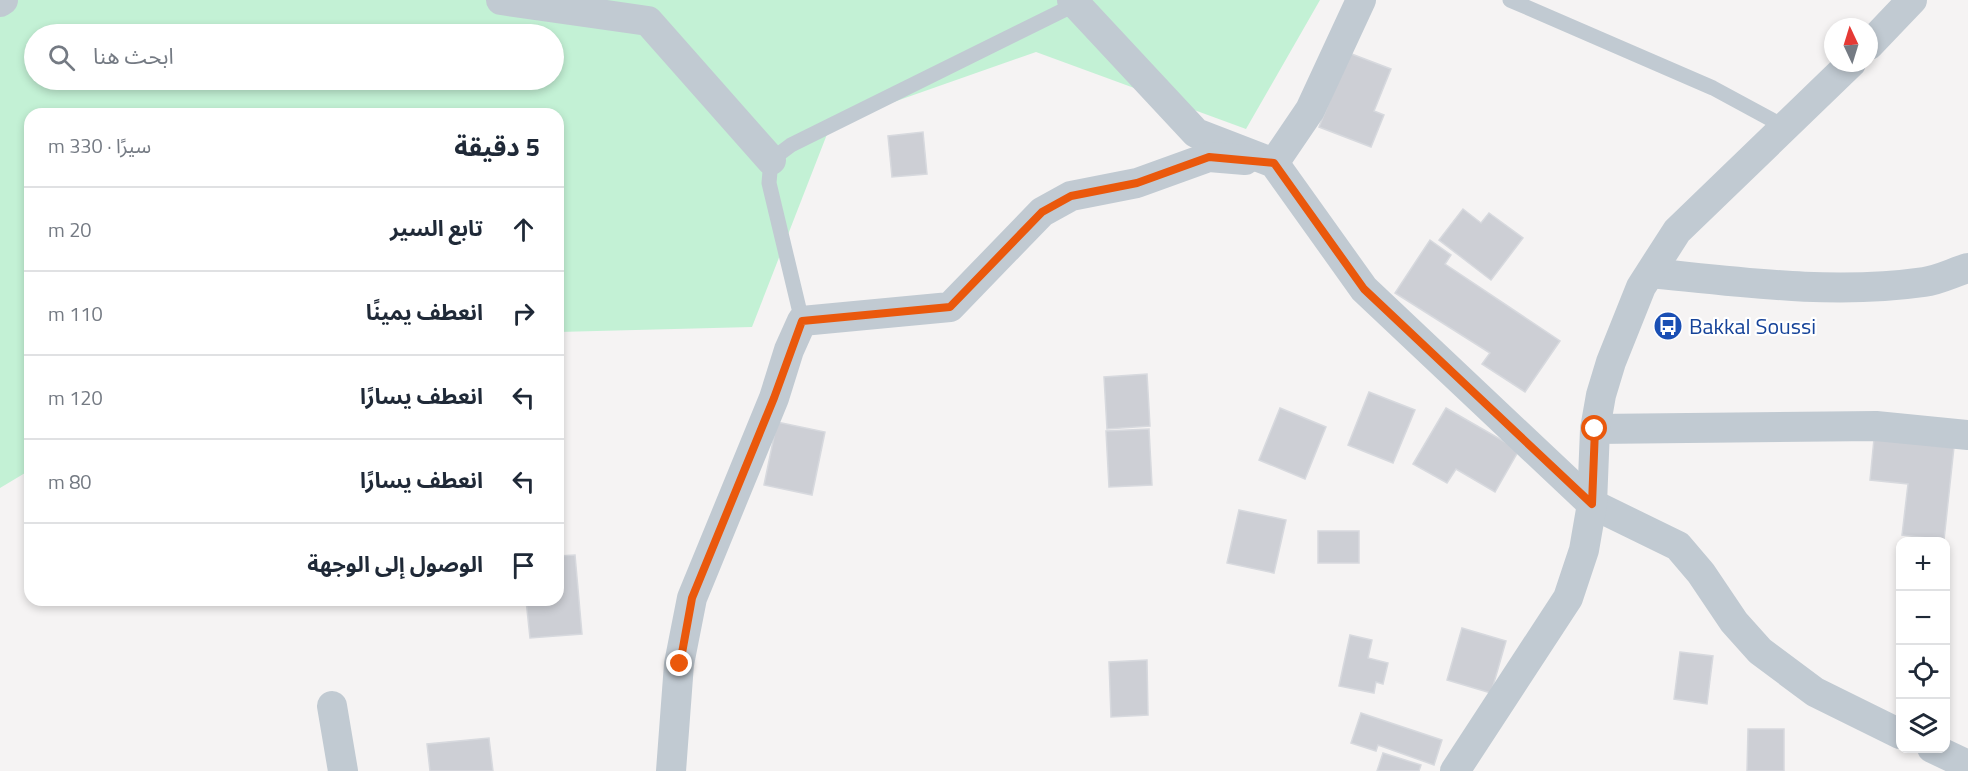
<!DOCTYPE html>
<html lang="ar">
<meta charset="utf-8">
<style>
body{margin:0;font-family:"Titillium Web","Noto Sans Arabic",sans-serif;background:#f6f6f7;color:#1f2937;direction:rtl}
.controls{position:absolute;right:18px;bottom:18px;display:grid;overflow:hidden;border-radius:12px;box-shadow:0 3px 9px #0003}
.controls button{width:54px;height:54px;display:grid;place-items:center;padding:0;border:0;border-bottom:2px solid #e0e1e3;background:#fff;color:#1f2937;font:30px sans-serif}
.compass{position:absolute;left:1824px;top:18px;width:54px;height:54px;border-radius:50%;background:#fff;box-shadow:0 3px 9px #0003;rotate:356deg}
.stop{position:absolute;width:18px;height:18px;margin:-14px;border:4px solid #ea580c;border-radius:50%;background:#fff}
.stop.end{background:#ea580c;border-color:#fff;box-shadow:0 2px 6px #0008}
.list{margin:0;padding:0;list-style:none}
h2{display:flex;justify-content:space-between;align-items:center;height:78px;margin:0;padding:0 24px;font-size:26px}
h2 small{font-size:20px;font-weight:400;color:#747a83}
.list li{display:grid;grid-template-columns:39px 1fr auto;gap:18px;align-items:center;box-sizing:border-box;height:84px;padding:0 24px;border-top:2px solid #e0e1e3}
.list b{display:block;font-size:22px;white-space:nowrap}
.list em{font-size:20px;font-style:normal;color:#747a83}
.icon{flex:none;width:33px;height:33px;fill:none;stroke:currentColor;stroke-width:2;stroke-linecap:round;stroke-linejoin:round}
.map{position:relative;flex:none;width:1968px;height:771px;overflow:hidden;direction:ltr}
.search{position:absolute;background:#fff;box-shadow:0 3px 9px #0003;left:24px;top:24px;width:540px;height:66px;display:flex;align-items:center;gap:15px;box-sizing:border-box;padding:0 21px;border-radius:33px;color:#747a83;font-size:22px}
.panel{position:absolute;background:#fff;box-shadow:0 3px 9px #0003;left:24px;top:108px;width:540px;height:498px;border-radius:18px;direction:rtl}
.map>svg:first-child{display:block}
</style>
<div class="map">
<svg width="1968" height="771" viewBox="0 0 1968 771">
<rect width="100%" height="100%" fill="#f5f3f3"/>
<path fill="#c3f1d5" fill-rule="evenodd" d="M 0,0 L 1320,0 L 1246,129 L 1036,52 L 831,124 L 752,327 L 558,332 L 558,114 L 30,114 L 30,470 L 0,488 ZM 34,34 L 554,34 L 554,80 L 34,80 Z"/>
<g fill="#cdcfd5" stroke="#d7d9de" stroke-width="1.5">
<path d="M 1349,53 L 1391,69 L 1374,111 L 1384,115 L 1371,147 L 1319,127 Z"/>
<path d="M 923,132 L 927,174 L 892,177 L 888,136 Z"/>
<path d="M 1463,209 L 1481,223 L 1489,213 L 1523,238 L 1491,280 L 1439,240 Z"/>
<path d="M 1430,240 L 1451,255 L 1445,264 L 1560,341 L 1525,392 L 1482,364 L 1490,353 L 1395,293 Z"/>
<path d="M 1147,374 L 1150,426 L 1107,429 L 1104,377 Z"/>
<path d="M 1369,392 L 1415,410 L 1393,463 L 1348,445 Z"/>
<path d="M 1280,408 L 1326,427 L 1305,479 L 1259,460 Z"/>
<path d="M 1446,408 L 1519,450 L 1495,492 L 1456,469 L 1447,483 L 1413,464 Z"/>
<path d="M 777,422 L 825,432 L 812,495 L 764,485 Z"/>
<path d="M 1149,429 L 1152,485 L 1109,487 L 1106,431 Z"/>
<path d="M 1874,439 L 1954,447 L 1944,540 L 1902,535 L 1908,484 L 1870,480 Z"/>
<path d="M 1239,510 L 1286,520 L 1274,573 L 1227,563 Z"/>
<rect x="1318" y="531" width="41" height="32"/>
<path d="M 575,555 L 582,634 L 530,638 L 526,600 L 558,600 L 558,556 Z"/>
<path d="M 1462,628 L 1506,641 L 1491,693 L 1447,680 Z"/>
<path d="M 1350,635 L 1372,640 L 1368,658 L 1388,663 L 1383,684 L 1376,682 L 1374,693 L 1339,686 Z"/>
<path d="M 1680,652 L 1713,656 L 1707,704 L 1674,699 Z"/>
<path d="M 1147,660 L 1148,715 L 1111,717 L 1109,662 Z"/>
<path d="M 1361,713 L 1442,740 L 1434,765 L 1378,745 L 1376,751 L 1351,743 Z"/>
<path d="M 1748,729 L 1784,729 L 1784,771 L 1747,771 Z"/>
<path d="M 489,738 L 493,771 L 430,771 L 427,744 Z"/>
<path d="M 1383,753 L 1421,765 L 1419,771 L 1377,771 Z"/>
</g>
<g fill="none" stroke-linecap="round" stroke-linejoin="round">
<g stroke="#c1cad2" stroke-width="15">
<path d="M 1510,0 L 1713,88 L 1785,127"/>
<path d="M 802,321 L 769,183 L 771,160 L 791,145 L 1076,4"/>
</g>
<g stroke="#c1cad2" stroke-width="30">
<path d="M 501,0 L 648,21 L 771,160"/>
<path d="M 1072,0 L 1196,133 L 1274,163 L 1364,289 L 1592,504 L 1678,546 L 1701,573 L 1734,622 L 1760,651 L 1815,692 L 1900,734"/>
<path d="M 0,2 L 3,0"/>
<path d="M 1869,45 L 1912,0"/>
<path d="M 1274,163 L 1310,110 L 1361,0"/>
<path d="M 1651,273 C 1741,282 1833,295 1924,282 C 1939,280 1954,272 1968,268"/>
<path d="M 1595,429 L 1876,426 L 1968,435"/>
<path d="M 332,706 L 343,771"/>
<path d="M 1932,748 L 1968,765"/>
<path d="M 671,771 L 679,664 L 692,598 L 774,398 L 789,350 L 802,321 L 950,307 L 1042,212 L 1071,196 L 1137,183 L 1209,157 L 1245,160"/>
<path d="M 1455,771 L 1568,598 L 1584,550 L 1592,504 L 1595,429 L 1601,395 L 1611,362 L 1641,287 L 1677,231 L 1851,63"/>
</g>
</g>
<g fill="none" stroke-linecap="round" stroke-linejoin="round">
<path stroke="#ea580c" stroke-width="8" d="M 680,664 L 692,598 L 774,398 L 802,321 L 950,307 L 1042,212 L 1071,196 L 1137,183 L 1209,157 L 1274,163 L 1364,289 L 1592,504 L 1595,429"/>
</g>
<defs>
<g id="bus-disc" transform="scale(1.5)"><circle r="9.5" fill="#1a4fb4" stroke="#fff"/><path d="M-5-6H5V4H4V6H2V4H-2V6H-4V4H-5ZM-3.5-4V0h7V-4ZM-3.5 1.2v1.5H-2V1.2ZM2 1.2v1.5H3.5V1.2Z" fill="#fff"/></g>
</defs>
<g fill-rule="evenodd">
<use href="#bus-disc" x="1668" y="326"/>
</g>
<g text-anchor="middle" stroke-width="4.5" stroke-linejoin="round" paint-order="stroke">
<g font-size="22" fill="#164399" stroke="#fff" text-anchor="start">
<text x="1689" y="334">Bakkal Soussi</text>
</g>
</g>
</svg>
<div class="controls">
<button>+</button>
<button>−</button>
<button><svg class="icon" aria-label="locate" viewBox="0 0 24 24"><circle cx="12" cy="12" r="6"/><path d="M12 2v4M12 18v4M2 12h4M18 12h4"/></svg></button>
<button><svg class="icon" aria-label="layers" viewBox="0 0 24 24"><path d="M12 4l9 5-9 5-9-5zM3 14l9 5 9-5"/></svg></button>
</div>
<svg class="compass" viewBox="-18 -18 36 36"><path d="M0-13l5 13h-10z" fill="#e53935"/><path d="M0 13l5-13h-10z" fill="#747a83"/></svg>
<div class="stop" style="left:1595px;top:429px"></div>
<div class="stop end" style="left:680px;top:664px"></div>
<div class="search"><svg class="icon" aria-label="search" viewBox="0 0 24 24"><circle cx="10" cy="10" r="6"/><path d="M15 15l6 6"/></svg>ابحث هنا</div>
<section class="panel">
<h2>5 دقيقة<small>سيرًا · 330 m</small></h2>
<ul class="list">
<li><svg class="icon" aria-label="ahead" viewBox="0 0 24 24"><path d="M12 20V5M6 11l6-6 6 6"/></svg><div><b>تابع السير</b></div><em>20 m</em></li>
<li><svg class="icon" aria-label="right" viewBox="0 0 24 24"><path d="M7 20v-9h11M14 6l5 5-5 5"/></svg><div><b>انعطف يمينًا</b></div><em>110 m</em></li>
<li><svg class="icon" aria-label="left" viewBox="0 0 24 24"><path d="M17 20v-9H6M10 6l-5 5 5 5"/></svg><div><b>انعطف يسارًا</b></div><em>120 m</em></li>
<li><svg class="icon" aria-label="left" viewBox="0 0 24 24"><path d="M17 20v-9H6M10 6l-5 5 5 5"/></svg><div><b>انعطف يسارًا</b></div><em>80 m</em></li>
<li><svg class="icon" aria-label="arrive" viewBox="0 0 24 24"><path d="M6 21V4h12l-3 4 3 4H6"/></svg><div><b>الوصول إلى الوجهة</b></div></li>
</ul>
</section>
</div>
